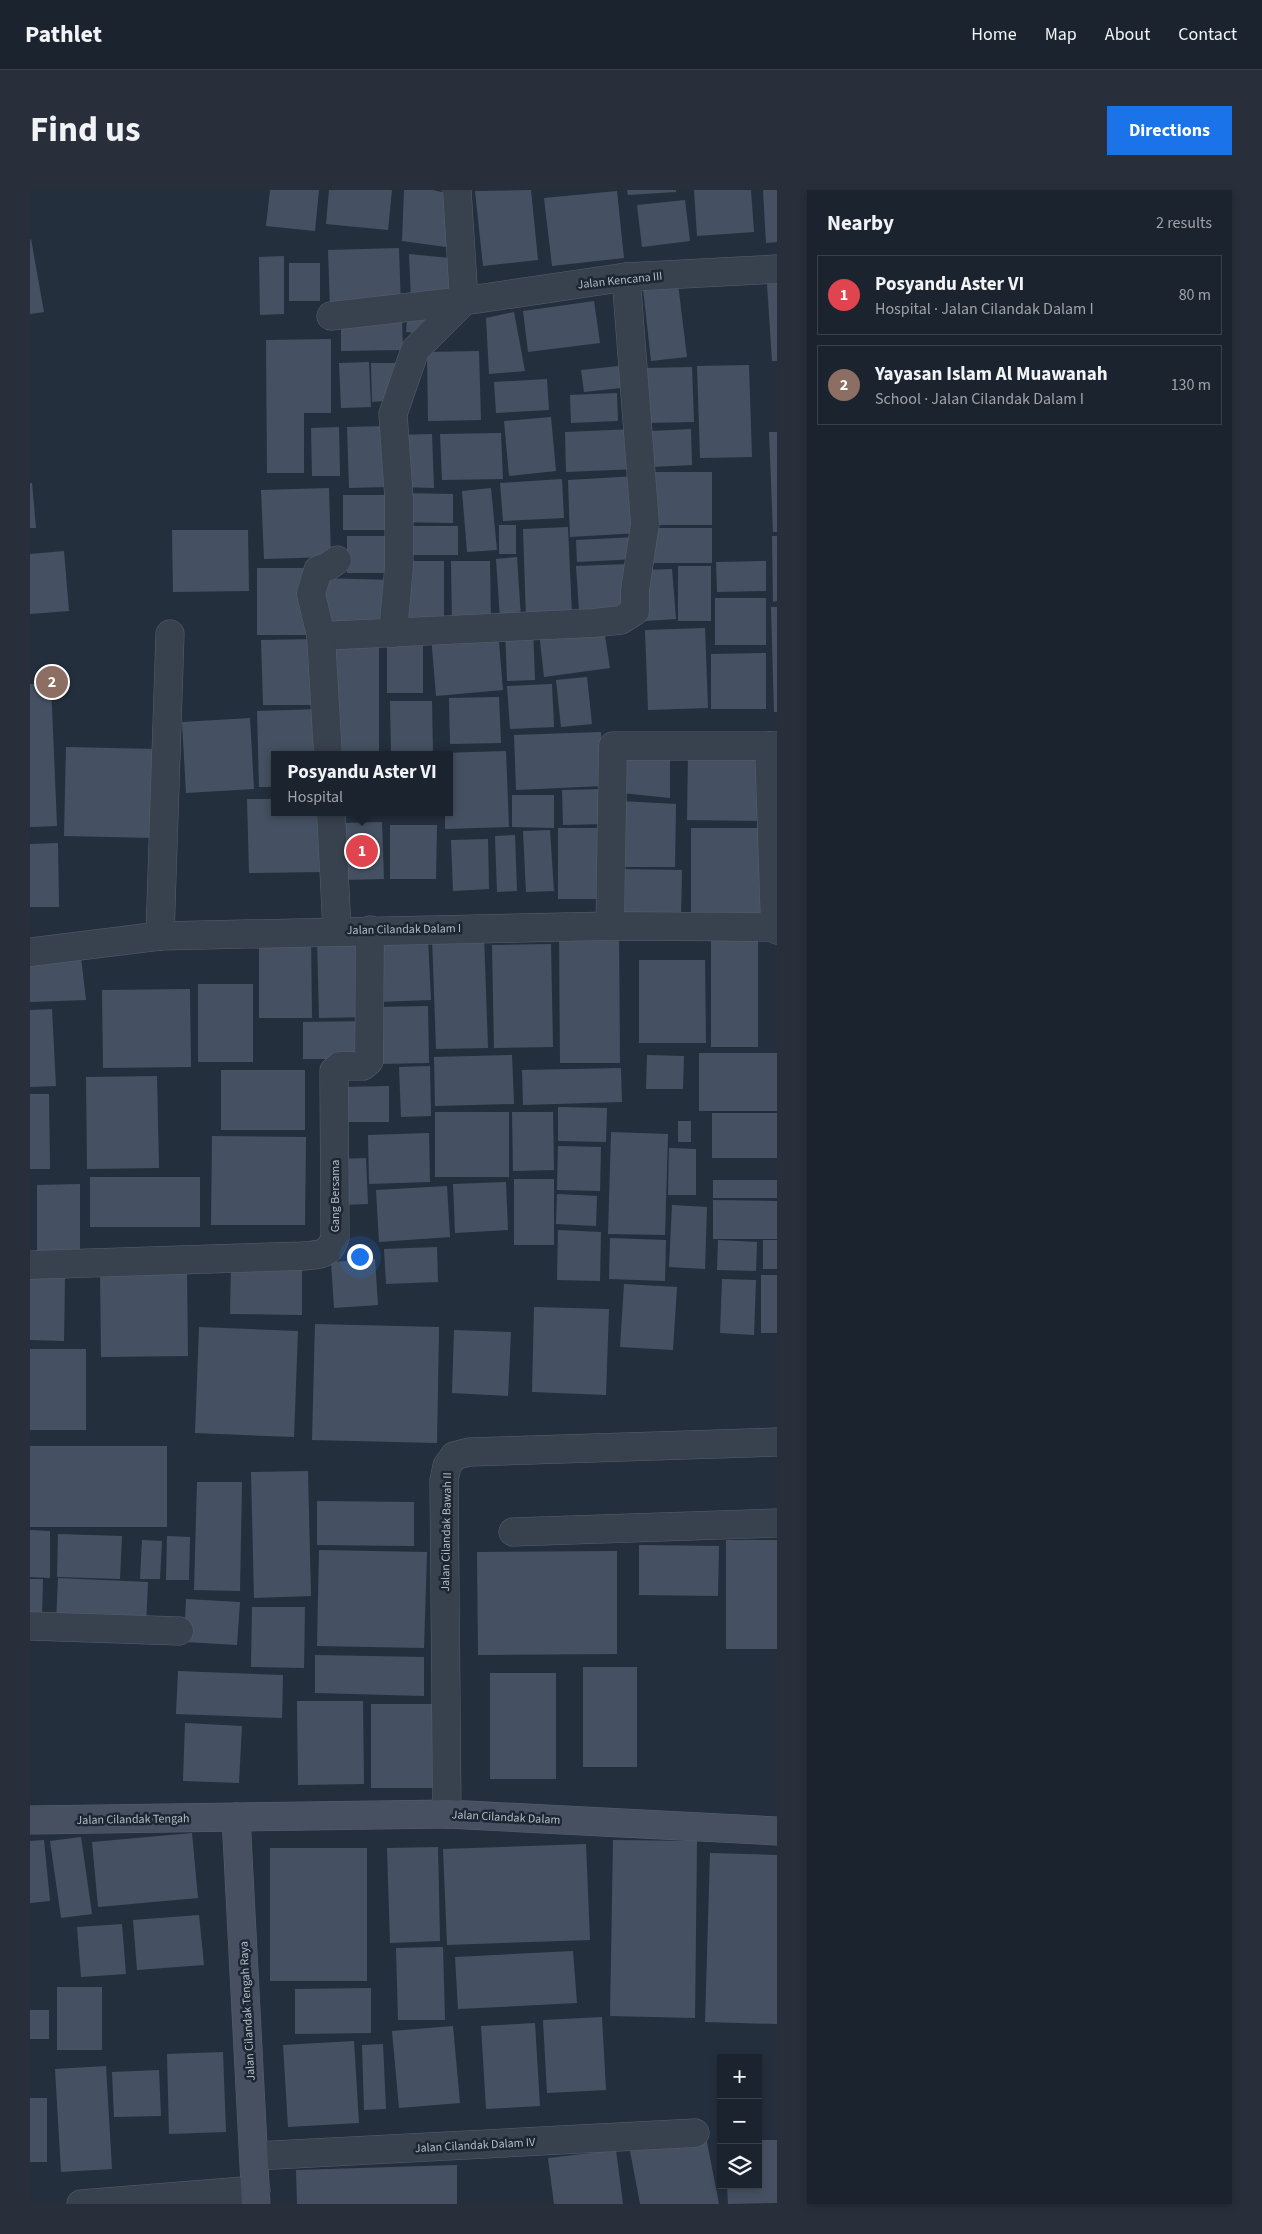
<!DOCTYPE html>
<meta charset="utf-8">
<style>
body{margin:0;font-family:"Source Sans 3",sans-serif;background:#282f3a;color:#f1f3f6}
.controls{position:absolute;right:15px;bottom:15px;display:grid;overflow:hidden;border-radius:0px;box-shadow:0 2px 8px #0003}
.controls button{width:45px;height:45px;display:grid;place-items:center;padding:0;border:0;border-bottom:1px solid #39404a;background:#1b232e;color:#f1f3f6;font:25px sans-serif}
.you{position:absolute;left:329px;top:1066px;width:18px;height:18px;margin:-12px;border:4px solid #fff;border-radius:50%;background:#1a73e8;box-shadow:0 0 0 8px #1a73e833}
.badge{display:grid;place-items:center;width:32px;height:32px;border-radius:50%;background:#1a73e8;color:#fff;font-size:16px;font-weight:700}
.pin{position:absolute;translate:-50% -50%;border:2px solid #fff;box-shadow:0 1px 5px #0006}
.popup{position:absolute;left:241px;top:561px;width:182px;height:65px;box-sizing:border-box;display:grid;place-content:center;border-radius:0px;background:#1b232e;filter:drop-shadow(0 1px 4px #0005);font-size:16px;white-space:nowrap;color:#a0a4aa}
.popup b{font-size:19px;color:#f1f3f6}
.popup::after{content:'';position:absolute;left:50%;top:100%;margin-left:-10px;border:10px solid transparent;border-top-color:#1b232e}
.list{margin:0;padding:0;list-style:none}
h2{display:flex;justify-content:space-between;align-items:center;height:65px;margin:0;padding:0 20px;font-size:21px}
h2 small{font-size:16px;font-weight:400;color:#a0a4aa}
.list li{display:grid;grid-template-columns:32px 1fr auto;gap:15px;align-items:center;box-sizing:border-box;height:80px;margin:0 10px 10px;padding:0 10px;border:1px solid #39404a;border-radius:0px}
.list b{display:block;font-size:19px;white-space:nowrap}
.list p{margin:0;font-size:16px;white-space:nowrap;color:#a0a4aa}
.list em{font-size:16px;font-style:normal;color:#a0a4aa}
.icon{flex:none;width:28px;height:28px;fill:none;stroke:currentColor;stroke-width:2;stroke-linecap:round;stroke-linejoin:round}
.map{position:relative;flex:none;width:747px;height:2014px;overflow:hidden;border-radius:0px}
header{display:flex;align-items:center;gap:30px;box-sizing:border-box;height:70px;padding:0 25px;background:#1b232e;border-bottom:1px solid #39404a}
header strong{font-size:24px}
nav{display:flex;gap:28px;margin-inline-start:auto;font-size:18px}
.intro{display:flex;align-items:center;justify-content:space-between;box-sizing:border-box;height:120px;padding:0 30px}
h1{margin:0;font-size:35px}
.button{padding:12px 22px;border-radius:0px;background:#1a73e8;color:#fff;font-size:18px;font-weight:700}
main{display:flex;gap:30px;padding:0 30px}
aside{flex:1;background:#1b232e;border-radius:0px;box-shadow:0 2px 8px #0003}
.map>svg:first-child{display:block}
</style>
<header>
<strong>Pathlet</strong>
<nav><a>Home</a><a>Map</a><a>About</a><a>Contact</a></nav>
</header>
<div class="intro"><h1>Find us</h1><a class="button">Directions</a></div>
<main>
<div class="map">
<svg width="747" height="2014" viewBox="0 0 747 2014">
<rect width="100%" height="100%" fill="#242f3e"/>
<g fill="#455162">
<path d="M 240,0 L 289,0 L 285,41 L 236,36 Z"/>
<path d="M 299,0 L 362,0 L 358,40 L 296,34 Z"/>
<path d="M 374,0 L 403,0 L 416,3 L 416,57 L 372,51 Z"/>
<path d="M 501,0 L 508,70 L 453,76 L 445,1 Z"/>
<path d="M 597,0 L 646,0 L 646,2 L 598,5 Z"/>
<path d="M 664,0 L 721,0 L 724,42 L 667,46 Z"/>
<path d="M 733,0 L 747,0 L 747,52 L 736,53 Z"/>
<path d="M 587,1 L 594,68 L 522,76 L 514,8 Z"/>
<path d="M 655,10 L 660,51 L 612,57 L 607,15 Z"/>
<path d="M 1,49 L 14,122 L 0,124 L 0,50 Z"/>
<path d="M 369,58 L 371,116 L 300,118 L 298,60 Z"/>
<path d="M 379,64 L 419,68 L 421,109 L 381,110 Z"/>
<path d="M 254,66 L 254,124 L 230,125 L 229,67 Z"/>
<rect x="259" y="73" width="31" height="38"/>
<path d="M 747,93 L 747,171 L 742,171 L 737,94 Z"/>
<path d="M 648,94 L 657,167 L 621,171 L 613,99 Z"/>
<path d="M 564,111 L 570,153 L 498,162 L 493,121 Z"/>
<path d="M 378,118 L 400,121 L 398,144 L 376,142 Z"/>
<path d="M 484,122 L 495,181 L 459,184 L 456,128 Z"/>
<path d="M 372,127 L 373,160 L 311,161 L 311,128 Z"/>
<path d="M 301,149 L 301,223 L 274,223 L 274,283 L 237,283 L 236,150 Z"/>
<path d="M 449,161 L 451,230 L 398,231 L 397,162 Z"/>
<path d="M 339,172 L 341,217 L 311,218 L 309,173 Z"/>
<path d="M 341,173 L 372,173 L 366,210 L 342,212 Z"/>
<path d="M 598,175 L 600,197 L 554,202 L 551,180 Z"/>
<path d="M 719,175 L 722,267 L 670,268 L 667,176 Z"/>
<path d="M 662,177 L 664,232 L 616,233 L 615,178 Z"/>
<path d="M 517,189 L 519,220 L 466,223 L 464,192 Z"/>
<path d="M 587,203 L 588,231 L 541,233 L 540,205 Z"/>
<path d="M 521,227 L 526,281 L 479,286 L 474,231 Z"/>
<path d="M 356,236 L 357,297 L 319,298 L 317,237 Z"/>
<path d="M 309,237 L 310,286 L 282,286 L 281,238 Z"/>
<path d="M 605,239 L 607,279 L 536,282 L 535,242 Z"/>
<path d="M 661,239 L 662,275 L 621,277 L 620,241 Z"/>
<path d="M 739,242 L 747,242 L 747,342 L 743,342 Z"/>
<path d="M 471,243 L 473,289 L 412,290 L 410,244 Z"/>
<path d="M 402,244 L 404,298 L 370,297 L 366,245 Z"/>
<rect x="621" y="282" width="61" height="53"/>
<path d="M 607,286 L 610,343 L 540,347 L 538,290 Z"/>
<path d="M 532,289 L 534,328 L 473,331 L 470,293 Z"/>
<path d="M 0,293 L 2,293 L 6,338 L 0,338 Z"/>
<path d="M 299,298 L 301,367 L 234,369 L 231,300 Z"/>
<path d="M 461,298 L 467,360 L 437,362 L 432,301 Z"/>
<path d="M 371,303 L 423,304 L 423,333 L 370,332 Z"/>
<rect x="313" y="305" width="54" height="35"/>
<rect x="469" y="335" width="17" height="29"/>
<rect x="377" y="336" width="51" height="29"/>
<path d="M 538,337 L 542,425 L 496,428 L 493,339 Z"/>
<rect x="620" y="338" width="62" height="35"/>
<path d="M 142,340 L 218,340 L 219,401 L 143,402 Z"/>
<rect x="317" y="346" width="47" height="37"/>
<path d="M 742,346 L 747,346 L 747,411 L 743,412 Z"/>
<path d="M 607,347 L 608,369 L 547,372 L 546,350 Z"/>
<path d="M 34,361 L 39,421 L 0,424 L 0,364 Z"/>
<path d="M 487,367 L 491,428 L 470,430 L 466,369 Z"/>
<rect x="375" y="371" width="39" height="64"/>
<path d="M 421,371 L 460,371 L 461,435 L 422,436 Z"/>
<path d="M 736,371 L 736,401 L 687,402 L 686,372 Z"/>
<path d="M 598,374 L 600,417 L 549,420 L 546,376 Z"/>
<rect x="648" y="376" width="33" height="55"/>
<rect x="227" y="378" width="52" height="67"/>
<path d="M 642,379 L 646,429 L 616,431 L 613,380 Z"/>
<path d="M 288,388 L 365,390 L 361,438 L 290,435 Z"/>
<rect x="685" y="408" width="51" height="47"/>
<path d="M 741,417 L 747,417 L 747,522 L 744,522 Z"/>
<path d="M 573,433 L 580,478 L 514,487 L 509,442 Z"/>
<path d="M 503,437 L 505,490 L 477,491 L 475,438 Z"/>
<path d="M 675,438 L 678,518 L 618,520 L 615,440 Z"/>
<path d="M 468,440 L 473,500 L 406,506 L 401,445 Z"/>
<rect x="300" y="447" width="49" height="118"/>
<rect x="357" y="447" width="36" height="56"/>
<path d="M 288,449 L 289,515 L 233,515 L 231,450 Z"/>
<path d="M 736,463 L 736,519 L 681,519 L 681,464 Z"/>
<path d="M 557,487 L 562,534 L 531,537 L 526,490 Z"/>
<path d="M 21,493 L 27,636 L 0,637 L 0,494 Z"/>
<path d="M 522,494 L 524,537 L 480,539 L 477,496 Z"/>
<path d="M 469,507 L 471,553 L 420,554 L 419,508 Z"/>
<path d="M 360,511 L 402,511 L 403,565 L 361,565 Z"/>
<path d="M 291,519 L 293,565 L 245,565 L 245,597 L 229,597 L 227,521 Z"/>
<path d="M 220,528 L 224,599 L 156,603 L 152,532 Z"/>
<path d="M 571,542 L 573,596 L 486,600 L 484,545 Z"/>
<path d="M 36,557 L 127,559 L 125,648 L 34,646 Z"/>
<path d="M 476,561 L 479,637 L 415,639 L 415,622 L 420,622 L 420,565 L 412,563 Z"/>
<path d="M 658,563 L 732,564 L 732,631 L 657,630 Z"/>
<path d="M 590,565 L 640,568 L 640,608 L 592,603 Z"/>
<path d="M 575,599 L 575,634 L 533,635 L 532,600 Z"/>
<path d="M 482,605 L 524,605 L 524,638 L 482,637 Z"/>
<path d="M 217,609 L 245,609 L 245,622 L 291,622 L 292,682 L 219,683 Z"/>
<path d="M 591,611 L 646,614 L 645,677 L 591,677 Z"/>
<rect x="315" y="622" width="38" height="3"/>
<path d="M 352,632 L 354,689 L 313,690 L 311,633 Z"/>
<path d="M 360,635 L 407,635 L 406,689 L 360,689 Z"/>
<rect x="528" y="638" width="47" height="71"/>
<rect x="661" y="638" width="75" height="90"/>
<path d="M 520,640 L 524,701 L 496,702 L 493,641 Z"/>
<path d="M 485,645 L 487,701 L 467,702 L 465,646 Z"/>
<path d="M 458,649 L 459,699 L 423,701 L 421,650 Z"/>
<path d="M 28,653 L 29,717 L 0,717 L 0,654 Z"/>
<path d="M 588,679 L 652,680 L 651,730 L 586,729 Z"/>
<path d="M 589,742 L 590,873 L 530,873 L 529,743 Z"/>
<rect x="681" y="744" width="47" height="113"/>
<path d="M 454,745 L 458,858 L 406,859 L 402,746 Z"/>
<path d="M 229,746 L 281,746 L 282,828 L 229,828 Z"/>
<path d="M 334,748 L 336,827 L 289,828 L 287,749 Z"/>
<path d="M 398,748 L 401,810 L 347,812 L 343,751 Z"/>
<path d="M 521,754 L 523,857 L 464,858 L 462,755 Z"/>
<path d="M 51,767 L 56,810 L 0,812 L 0,773 Z"/>
<path d="M 609,770 L 675,770 L 676,853 L 609,853 Z"/>
<rect x="168" y="794" width="55" height="78"/>
<path d="M 160,799 L 161,877 L 73,878 L 72,800 Z"/>
<path d="M 398,816 L 399,873 L 349,874 L 347,817 Z"/>
<path d="M 22,819 L 26,896 L 0,897 L 0,820 Z"/>
<path d="M 338,831 L 338,869 L 273,869 L 273,832 Z"/>
<rect x="669" y="863" width="78" height="58"/>
<path d="M 482,865 L 484,914 L 405,916 L 404,867 Z"/>
<path d="M 617,865 L 654,866 L 653,899 L 616,899 Z"/>
<path d="M 400,876 L 401,926 L 371,927 L 369,877 Z"/>
<path d="M 591,878 L 592,912 L 493,915 L 492,880 Z"/>
<rect x="191" y="880" width="84" height="60"/>
<path d="M 127,886 L 129,978 L 57,979 L 56,887 Z"/>
<path d="M 359,896 L 359,932 L 313,932 L 312,897 Z"/>
<path d="M 0,904 L 19,904 L 20,979 L 0,979 Z"/>
<path d="M 528,917 L 577,918 L 576,952 L 528,951 Z"/>
<rect x="405" y="922" width="74" height="65"/>
<path d="M 482,922 L 523,922 L 524,980 L 483,981 Z"/>
<rect x="682" y="923" width="65" height="45"/>
<rect x="648" y="931" width="13" height="21"/>
<path d="M 581,942 L 638,944 L 635,1045 L 578,1044 Z"/>
<path d="M 399,943 L 400,992 L 339,994 L 338,945 Z"/>
<path d="M 182,946 L 276,947 L 275,1035 L 181,1035 Z"/>
<path d="M 528,956 L 571,957 L 570,1001 L 527,1000 Z"/>
<path d="M 639,958 L 666,959 L 666,1005 L 638,1005 Z"/>
<path d="M 336,968 L 338,1014 L 311,1015 L 309,969 Z"/>
<rect x="60" y="987" width="110" height="50"/>
<rect x="484" y="989" width="40" height="66"/>
<rect x="683" y="990" width="64" height="18"/>
<path d="M 476,992 L 478,1040 L 425,1043 L 423,994 Z"/>
<path d="M 50,994 L 50,1062 L 7,1062 L 7,995 Z"/>
<path d="M 417,996 L 420,1047 L 349,1052 L 346,1000 Z"/>
<path d="M 527,1004 L 567,1006 L 566,1036 L 526,1034 Z"/>
<path d="M 683,1010 L 747,1011 L 747,1049 L 683,1049 Z"/>
<path d="M 642,1015 L 677,1017 L 675,1079 L 639,1077 Z"/>
<path d="M 528,1040 L 571,1042 L 570,1091 L 527,1090 Z"/>
<path d="M 580,1048 L 636,1050 L 635,1091 L 579,1089 Z"/>
<path d="M 688,1050 L 727,1052 L 726,1081 L 687,1080 Z"/>
<rect x="733" y="1050" width="14" height="29"/>
<path d="M 407,1057 L 408,1092 L 356,1094 L 354,1059 Z"/>
<path d="M 345,1069 L 348,1115 L 304,1118 L 301,1072 Z"/>
<path d="M 201,1076 L 272,1077 L 272,1125 L 200,1124 Z"/>
<path d="M 157,1079 L 158,1166 L 71,1167 L 70,1081 Z"/>
<rect x="731" y="1085" width="16" height="58"/>
<path d="M 0,1088 L 35,1088 L 34,1151 L 0,1150 Z"/>
<path d="M 692,1089 L 726,1090 L 724,1145 L 690,1143 Z"/>
<path d="M 594,1094 L 647,1097 L 643,1160 L 590,1157 Z"/>
<path d="M 504,1117 L 579,1119 L 576,1205 L 502,1202 Z"/>
<path d="M 285,1134 L 409,1137 L 407,1253 L 282,1250 Z"/>
<path d="M 169,1137 L 268,1141 L 264,1247 L 165,1243 Z"/>
<path d="M 424,1140 L 481,1142 L 478,1206 L 422,1203 Z"/>
<rect x="0" y="1159" width="56" height="81"/>
<rect x="0" y="1256" width="137" height="81"/>
<path d="M 278,1281 L 281,1406 L 224,1408 L 221,1282 Z"/>
<path d="M 167,1292 L 212,1292 L 210,1401 L 164,1400 Z"/>
<path d="M 287,1311 L 384,1312 L 384,1356 L 287,1355 Z"/>
<path d="M 0,1340 L 20,1341 L 20,1388 L 0,1387 Z"/>
<path d="M 28,1344 L 92,1346 L 90,1389 L 27,1387 Z"/>
<path d="M 137,1346 L 160,1347 L 159,1390 L 136,1390 Z"/>
<path d="M 112,1350 L 132,1351 L 130,1389 L 110,1389 Z"/>
<rect x="696" y="1350" width="51" height="109"/>
<path d="M 609,1355 L 689,1356 L 688,1406 L 609,1405 Z"/>
<path d="M 289,1360 L 397,1362 L 394,1458 L 287,1456 Z"/>
<path d="M 587,1361 L 587,1464 L 448,1465 L 447,1362 Z"/>
<path d="M 28,1388 L 118,1392 L 116,1436 L 26,1433 Z"/>
<path d="M 0,1389 L 13,1389 L 12,1427 L 0,1427 Z"/>
<path d="M 156,1409 L 210,1412 L 207,1455 L 154,1452 Z"/>
<path d="M 222,1417 L 275,1417 L 274,1478 L 221,1477 Z"/>
<path d="M 285,1465 L 394,1467 L 394,1506 L 285,1503 Z"/>
<rect x="553" y="1477" width="54" height="100"/>
<path d="M 148,1481 L 253,1485 L 252,1528 L 146,1524 Z"/>
<rect x="460" y="1483" width="66" height="106"/>
<path d="M 267,1511 L 333,1511 L 334,1594 L 268,1595 Z"/>
<rect x="341" y="1514" width="69" height="84"/>
<path d="M 155,1533 L 212,1536 L 209,1593 L 153,1591 Z"/>
<path d="M 162,1643 L 168,1708 L 68,1717 L 62,1652 Z"/>
<path d="M 51,1647 L 62,1724 L 31,1728 L 20,1651 Z"/>
<path d="M 14,1650 L 20,1711 L 0,1713 L 0,1651 Z"/>
<path d="M 583,1650 L 667,1651 L 665,1828 L 580,1826 Z"/>
<path d="M 556,1654 L 560,1750 L 417,1755 L 413,1659 Z"/>
<path d="M 408,1657 L 410,1751 L 360,1753 L 357,1658 Z"/>
<rect x="240" y="1658" width="97" height="133"/>
<path d="M 680,1663 L 747,1665 L 747,1834 L 675,1832 Z"/>
<path d="M 169,1725 L 174,1775 L 107,1780 L 103,1730 Z"/>
<path d="M 92,1734 L 96,1784 L 51,1787 L 47,1737 Z"/>
<path d="M 413,1757 L 415,1830 L 368,1830 L 366,1758 Z"/>
<path d="M 543,1761 L 547,1813 L 428,1819 L 425,1767 Z"/>
<rect x="27" y="1797" width="45" height="63"/>
<path d="M 341,1798 L 341,1843 L 265,1844 L 265,1799 Z"/>
<rect x="0" y="1820" width="19" height="29"/>
<path d="M 572,1827 L 576,1900 L 517,1903 L 513,1830 Z"/>
<path d="M 505,1833 L 510,1916 L 456,1919 L 451,1836 Z"/>
<path d="M 423,1836 L 430,1913 L 369,1918 L 362,1841 Z"/>
<path d="M 324,1851 L 329,1933 L 258,1937 L 253,1855 Z"/>
<path d="M 353,1854 L 356,1919 L 334,1920 L 332,1855 Z"/>
<path d="M 193,1862 L 196,1942 L 139,1944 L 137,1864 Z"/>
<path d="M 76,1876 L 82,1979 L 31,1982 L 25,1879 Z"/>
<path d="M 129,1880 L 131,1926 L 84,1927 L 82,1882 Z"/>
<rect x="0" y="1908" width="17" height="64"/>
<path d="M 676,1947 L 689,2014 L 610,2014 L 600,1961 Z"/>
<path d="M 728,1950 L 747,1950 L 747,2013 L 698,2014 L 697,1995 L 728,1995 Z"/>
<path d="M 586,1960 L 593,2014 L 524,2014 L 518,1968 Z"/>
<path d="M 427,1975 L 427,2014 L 267,2014 L 266,1980 Z"/>
</g>
<g fill="none" stroke-linecap="round" stroke-linejoin="round">
<g stroke="#565f6c" stroke-width="29">
<g id="street">
<path d="M 301,126 L 434,111 L 596,87 L 747,79"/>
<path d="M 363,443 L 369,376 L 369,309 L 363,224 L 385,160 L 434,111 L 427,0"/>
<path d="M 291,446 L 563,433 L 591,430 L 605,421 L 605,400 L 615,334 L 596,87"/>
<path d="M 298,565 L 291,446 L 281,404 L 288,380 L 297,377 L 307,370"/>
<path d="M 301,622 L 307,740"/>
<path d="M 580,736 L 583,556 L 739,556"/>
<path d="M 745,737 L 739,556 L 747,556"/>
<path d="M 130,746 L 140,444"/>
<path d="M 0,762 L 130,746 L 580,736 L 745,737 L 747,740"/>
<path d="M 0,1075 L 272,1066 C 289,1065 300,1065 305,1047 L 304,881 L 310,876 L 333,876 L 339,871 L 340,740"/>
<path d="M 483,1342 L 747,1333"/>
<path d="M 0,1436 L 149,1441"/>
<path d="M 417,1624 L 414,1290 L 417,1276 L 424,1266 L 439,1262 L 747,1252"/>
<path d="M 225,1966 L 665,1943"/>
<path d="M 51,2014 L 226,2000"/>
</g>
</g>
<g stroke="#565f6c" stroke-width="29">
<g id="secondary">
<path d="M 206,1627 L 226,2014"/>
<path d="M 0,1630 L 417,1624 L 747,1641"/>
</g>
</g>
<use href="#street" stroke="#38414e" stroke-width="28"/>
<use href="#secondary" stroke="#465061" stroke-width="28"/>
</g>
<g text-anchor="middle" stroke-width="5" stroke-linejoin="round" paint-order="stroke">
<g font-size="12" fill="#b4bcc9" stroke="#1d2633">
<text transform="translate(590 90) rotate(-6)" y="4">Jalan Kencana III</text>
<text transform="translate(374 739) rotate(-1)" y="4">Jalan Cilandak Dalam I</text>
<text transform="translate(305 1006) rotate(-90)" y="4">Gang Bersama</text>
<text transform="translate(416 1342) rotate(-89)" y="4">Jalan Cilandak Bawah II</text>
<text transform="translate(476 1627) rotate(3)" y="4">Jalan Cilandak Dalam</text>
<text transform="translate(103 1629) rotate(-1)" y="4">Jalan Cilandak Tengah</text>
<text transform="translate(217 1821) rotate(-93)" y="4">Jalan Cilandak Tengah Raya</text>
<text transform="translate(445 1955) rotate(-3)" y="4">Jalan Cilandak Dalam IV</text>
</g>
</g>
</svg>
<div class="controls">
<button>+</button>
<button>−</button>
<button><svg class="icon" aria-label="layers" viewBox="0 0 24 24"><path d="M12 4l9 5-9 5-9-5zM3 14l9 5 9-5"/></svg></button>
</div>
<div class="you"></div>
<div class="pin badge" style="left:332px;top:661px;background:#e0444e">1</div>
<div class="popup"><b>Posyandu Aster VI</b>Hospital</div>
<div class="pin badge" style="left:22px;top:492px;background:#8d6e63">2</div>
</div>
<aside>
<h2>Nearby<small>2 results</small></h2>
<ul class="list">
<li><span class="badge" style="background:#e0444e">1</span><div><b>Posyandu Aster VI</b><p>Hospital · Jalan Cilandak Dalam I</p></div><em>80 m</em></li>
<li><span class="badge" style="background:#8d6e63">2</span><div><b>Yayasan Islam Al Muawanah</b><p>School · Jalan Cilandak Dalam I</p></div><em>130 m</em></li>
</ul>
</aside>
</main>
